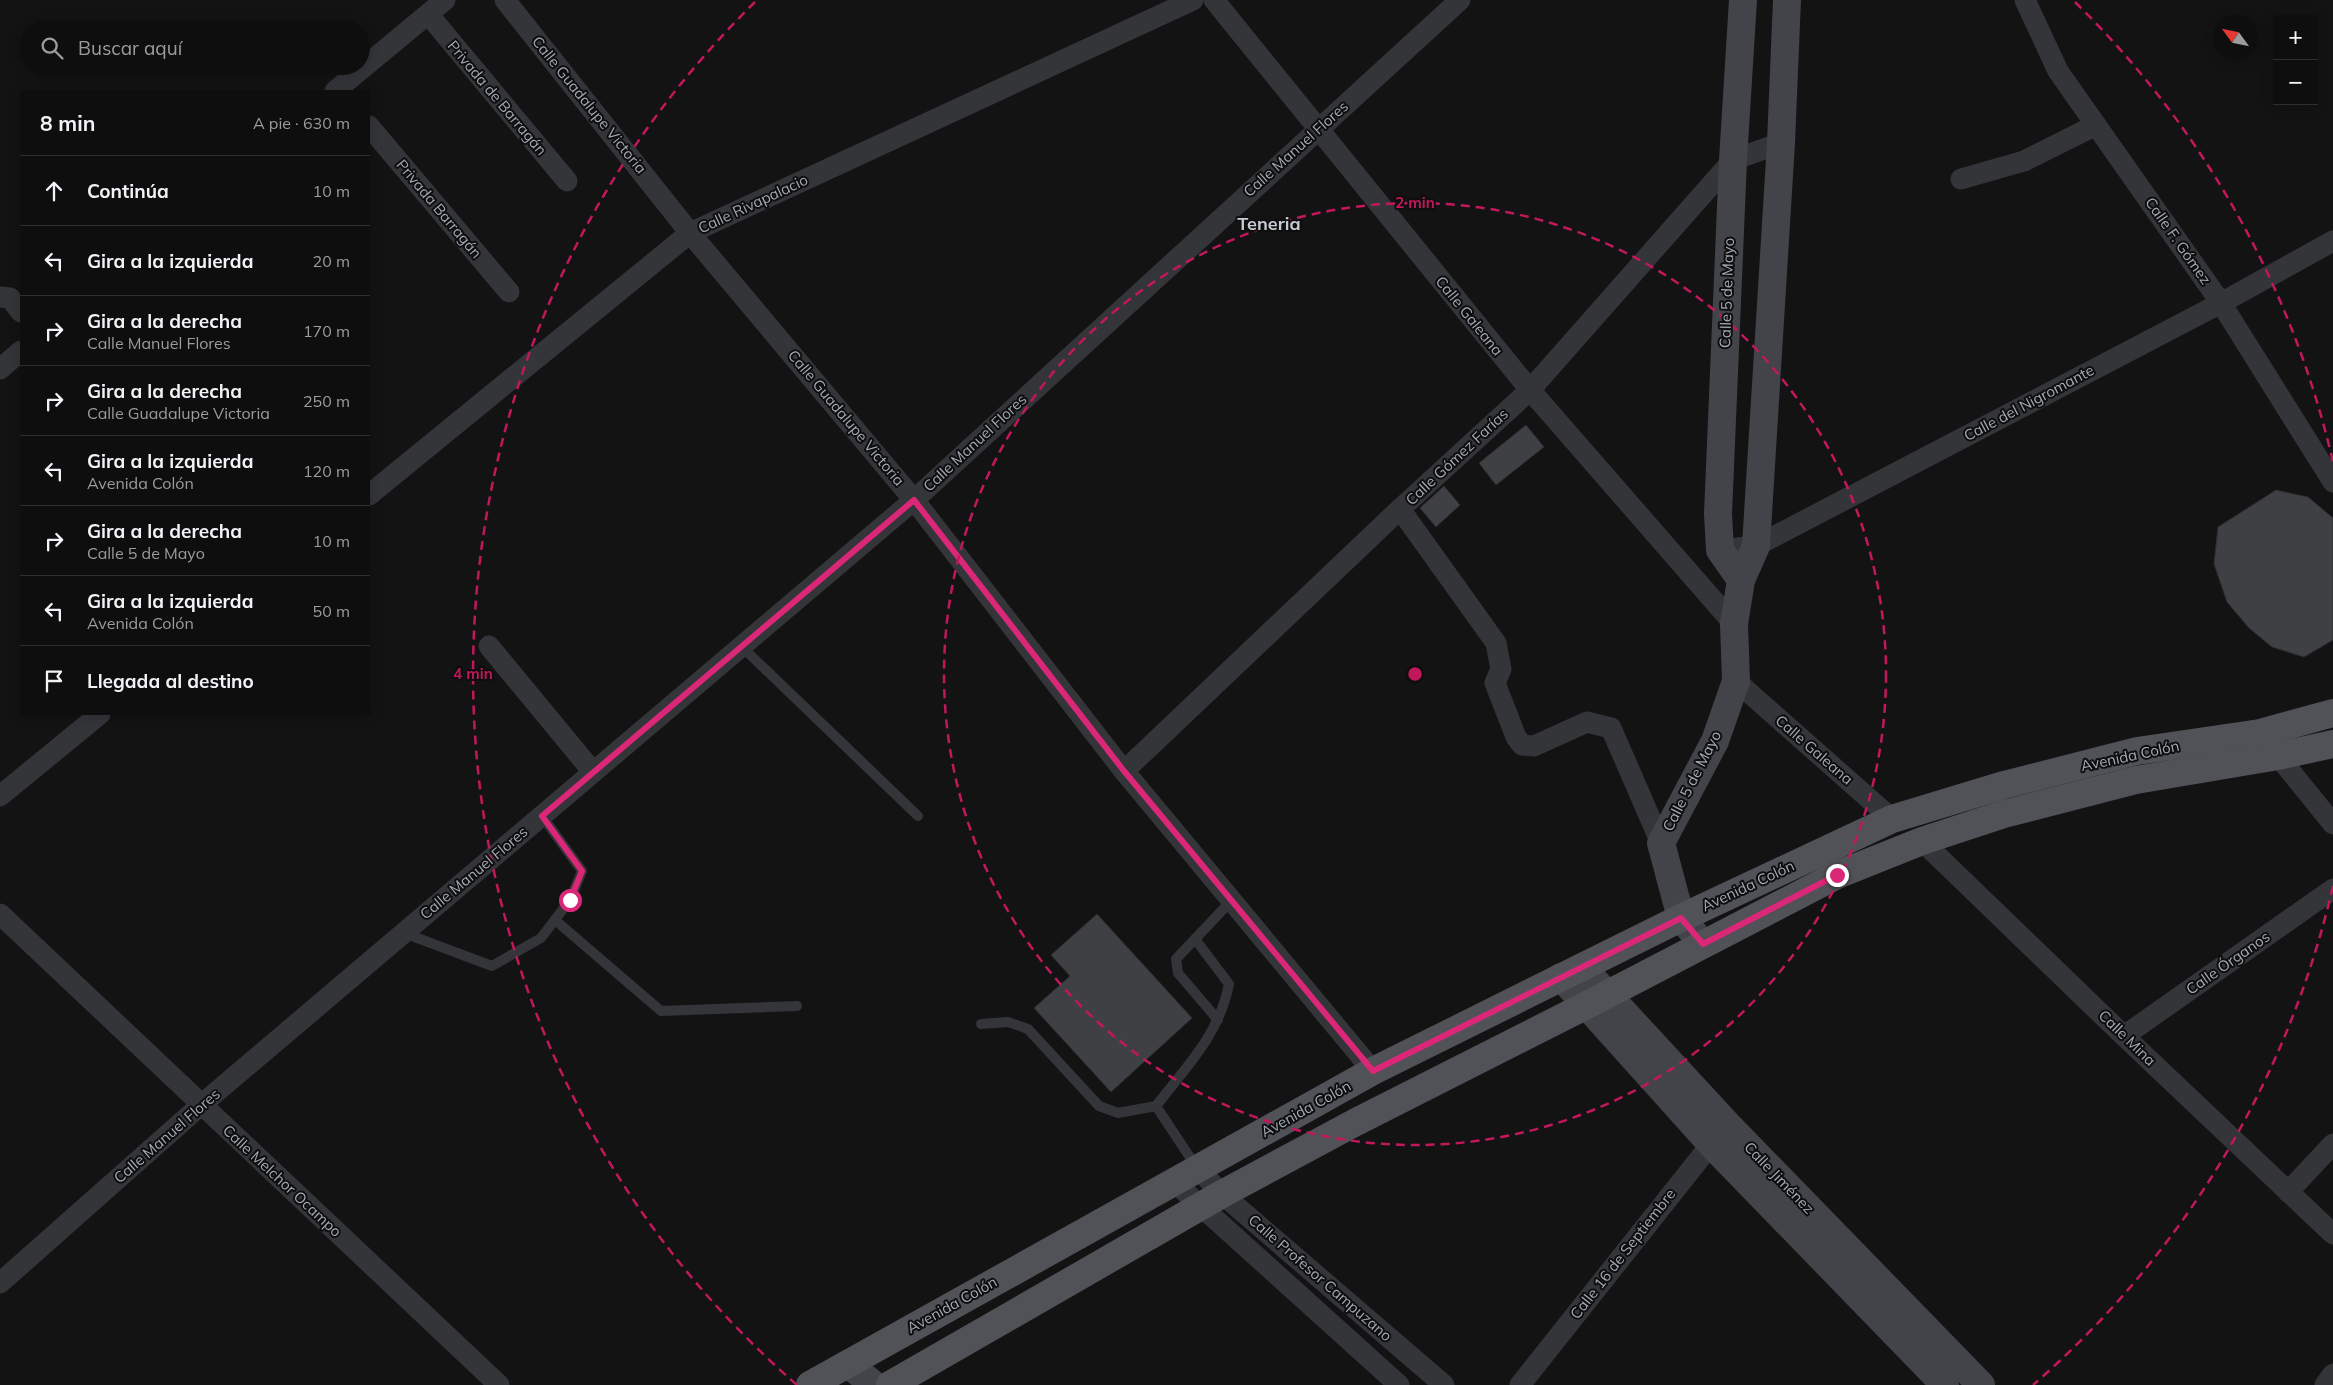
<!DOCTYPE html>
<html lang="es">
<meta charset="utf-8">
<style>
body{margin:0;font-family:Mulish,sans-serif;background:#171718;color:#f1f3f6}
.controls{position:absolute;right:15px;top:15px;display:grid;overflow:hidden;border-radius:0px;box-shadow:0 2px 12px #0003}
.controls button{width:45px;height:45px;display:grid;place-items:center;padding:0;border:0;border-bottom:1px solid #2e2e2f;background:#0e0e0f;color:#f1f3f6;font:25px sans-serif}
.compass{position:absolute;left:2213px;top:15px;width:45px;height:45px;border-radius:50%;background:#0e0e0f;box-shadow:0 2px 12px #0003;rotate:303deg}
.stop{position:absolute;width:15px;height:15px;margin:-11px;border:4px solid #db2777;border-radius:50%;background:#fff}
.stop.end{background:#db2777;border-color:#fff;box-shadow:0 1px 5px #0008}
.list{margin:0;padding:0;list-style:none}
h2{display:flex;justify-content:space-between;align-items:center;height:65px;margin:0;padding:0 20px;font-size:21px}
h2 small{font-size:16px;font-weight:400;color:#9b9c9e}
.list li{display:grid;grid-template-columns:32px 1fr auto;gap:15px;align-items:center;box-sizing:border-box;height:70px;padding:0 20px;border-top:1px solid #2e2e2f}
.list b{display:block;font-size:19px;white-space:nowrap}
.list p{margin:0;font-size:16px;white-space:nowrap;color:#9b9c9e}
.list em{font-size:16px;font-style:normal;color:#9b9c9e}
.icon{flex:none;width:28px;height:28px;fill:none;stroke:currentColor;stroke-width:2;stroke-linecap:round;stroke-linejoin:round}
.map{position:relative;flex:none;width:2333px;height:1385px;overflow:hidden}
.search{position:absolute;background:#0e0e0f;box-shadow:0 2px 12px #0003;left:20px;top:20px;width:350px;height:55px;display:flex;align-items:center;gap:12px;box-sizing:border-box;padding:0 18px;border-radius:28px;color:#9b9c9e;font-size:19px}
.panel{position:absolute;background:#0e0e0f;box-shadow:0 2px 12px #0003;left:20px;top:90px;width:350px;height:625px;border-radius:0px}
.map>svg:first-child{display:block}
</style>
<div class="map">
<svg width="2333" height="1385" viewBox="0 0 2333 1385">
<rect width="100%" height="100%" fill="#131314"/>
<g fill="#3f4044" stroke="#2d2d30">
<path d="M 1526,425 L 1544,447 L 1496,485 L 1479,463 Z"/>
<path d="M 1444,486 L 1460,505 L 1436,527 L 1420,508 Z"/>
<path d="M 2276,490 L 2308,497 L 2333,518 L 2333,640 L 2304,657 L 2272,647 L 2249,628 L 2227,602 L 2214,564 L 2218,527 Z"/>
<path d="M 1097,914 L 1192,1018 L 1111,1092 L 1034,1008 L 1070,976 L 1051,955 Z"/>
</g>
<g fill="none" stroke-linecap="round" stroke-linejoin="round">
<g stroke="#343539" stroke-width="10">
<path d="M 741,646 L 918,816"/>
<path d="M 555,920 L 661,1011 L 797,1006"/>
<path d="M 404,933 L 492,966 L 541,938 L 570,900 L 582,871 L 542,816"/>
<path d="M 1195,939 L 1176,959 L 1178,973 L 1218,1020"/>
<path d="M 981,1024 L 1008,1022 L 1028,1029 L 1099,1106 L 1118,1113 L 1156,1106 L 1197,1168"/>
<path d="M 1156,1106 C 1187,1066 1219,1035 1229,984 L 1195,939 L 1231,901"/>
</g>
<g stroke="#343539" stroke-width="21">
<path d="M 505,0 L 690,233 L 914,500 L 1124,771 L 1373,1071"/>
<path d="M 1214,0 L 1530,390 L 1734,624"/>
<path d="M 2025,0 L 2058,71 L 2221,303 L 2333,482"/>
<path d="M 428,14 L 567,181"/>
<path d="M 335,91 L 445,0"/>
<path d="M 369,126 L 509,292"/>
<path d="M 1961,179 L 2024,161 L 2096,125"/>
<path d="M 0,297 L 10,298 L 21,312"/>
<path d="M 0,369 L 21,351"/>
<path d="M 369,495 L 690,233 L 1193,0"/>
<path d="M 1400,509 L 1496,643 L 1501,669 L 1495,683 L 1516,737 L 1522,745 L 1534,746 L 1587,722 L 1611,728 L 1661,843"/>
<path d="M 1720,550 L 1756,546 L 2221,303 L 2333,241"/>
<path d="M 489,646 L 593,772"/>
<path d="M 1736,681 L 1892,819"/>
<path d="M 2278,756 L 2333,824"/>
<path d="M 1124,771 L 1400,509 L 1530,390 L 1733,160 L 1781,143"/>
<path d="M 0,796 L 100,714"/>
<path d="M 1922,841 L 2124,1036 L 2333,1234"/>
<path d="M 0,914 L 499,1385"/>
<path d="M 2124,1036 L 2333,889"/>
<path d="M 1198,1169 L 1222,1194 L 1444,1385"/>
<path d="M 1173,1181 L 1399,1385"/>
<path d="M 2288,1192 L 2333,1144"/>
<path d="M 0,1283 L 201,1105 L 914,500 L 1460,0"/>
<path d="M 1520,1385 L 1720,1133"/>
<path d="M 2325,1385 L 2333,1374"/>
</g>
<g stroke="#424449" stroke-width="28">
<path d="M 1741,580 L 1720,550 L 1718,514 L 1733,160 L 1743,0"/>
<path d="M 1703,944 L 1681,918 L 1661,843 L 1715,741 L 1736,681 L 1734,624 L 1741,580 L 1756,546 L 1781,143 L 1787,0"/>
<path d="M 1582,967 L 1727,1124 L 1981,1385"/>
<path d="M 1561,977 L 1711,1144 L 1945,1385"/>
<path d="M 848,1364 L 874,1385"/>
</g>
<g stroke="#505258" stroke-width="28">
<path d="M 810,1385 L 1373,1071 L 1681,918 L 1892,819 L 2004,785 L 2137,751 L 2260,733 L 2333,713"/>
<path d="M 890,1385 L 1222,1194 L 1356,1122 L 1587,1005 L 1837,875 L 1922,841 L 2004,814 L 2136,780 L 2278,756 L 2333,744"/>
</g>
</g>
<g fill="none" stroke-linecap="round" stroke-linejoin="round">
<path stroke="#db2777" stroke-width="6" d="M 570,900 L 582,871 L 542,816 L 914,500 L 1124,771 L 1373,1071 L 1681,918 L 1703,944 L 1837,875"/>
</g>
<g fill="none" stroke="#c2185b" stroke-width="2.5" stroke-dasharray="9 6">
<circle cx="1415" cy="674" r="471"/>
<path d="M2333 886A942 942 0 0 1 2033 1385M797 1385A942 942 0 0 1 755 2M2075 2A942 942 0 0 1 2333 462"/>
</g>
<g text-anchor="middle" stroke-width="4" stroke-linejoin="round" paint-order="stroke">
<g font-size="15" fill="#a4aab5" stroke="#0e0e0f">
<text transform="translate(497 98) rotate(50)" y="5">Privada de Barragán</text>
<text transform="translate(589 105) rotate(51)" y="5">Calle Guadalupe Victoria</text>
<text transform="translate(1296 149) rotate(-42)" y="5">Calle Manuel Flores</text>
<text transform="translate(753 204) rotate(-25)" y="5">Calle Rivapalacio</text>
<text transform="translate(439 209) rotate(50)" y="5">Privada Barragán</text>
<text transform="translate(2178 241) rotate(55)" y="5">Calle F. Gómez</text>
<text transform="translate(1727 293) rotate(-88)" y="5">Calle 5 de Mayo</text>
<text transform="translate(1469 316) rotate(51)" y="5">Calle Galeana</text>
<text transform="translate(2029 403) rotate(-28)" y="5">Calle del Nigromante</text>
<text transform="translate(846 418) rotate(50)" y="5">Calle Guadalupe Victoria</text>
<text transform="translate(975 443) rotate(-43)" y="5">Calle Manuel Flores</text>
<text transform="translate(1457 457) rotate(-43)" y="5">Calle Gómez Farías</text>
<text transform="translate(1814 750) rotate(41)" y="5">Calle Galeana</text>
<text transform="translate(2130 756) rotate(-12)" y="5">Avenida Colón</text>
<text transform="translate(1692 781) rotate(-63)" y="5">Calle 5 de Mayo</text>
<text transform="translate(474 873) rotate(-40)" y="5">Calle Manuel Flores</text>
<text transform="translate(1748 886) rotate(-25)" y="5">Avenida Colón</text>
<text transform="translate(2228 963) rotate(-35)" y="5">Calle Órganos</text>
<text transform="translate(2127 1038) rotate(44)" y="5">Calle Mina</text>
<text transform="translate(1306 1109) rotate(-29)" y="5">Avenida Colón</text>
<text transform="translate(167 1136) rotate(-41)" y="5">Calle Manuel Flores</text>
<text transform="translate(1779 1178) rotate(46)" y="5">Calle Jiménez</text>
<text transform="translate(282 1181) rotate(43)" y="5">Calle Melchor Ocampo</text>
<text transform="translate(1623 1254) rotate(-52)" y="5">Calle 16 de Septiembre</text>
<text transform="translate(1320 1278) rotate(41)" y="5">Calle Profesor Campuzano</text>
<text transform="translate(952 1305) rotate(-29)" y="5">Avenida Colón</text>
</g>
<g font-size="18" font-weight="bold" fill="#c5c9d1" stroke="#0e0e0f">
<text x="1269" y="230">Teneria</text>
</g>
</g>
<circle cx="1415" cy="674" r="8" fill="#c2185b" stroke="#0e0e0f" stroke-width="2.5"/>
<g font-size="15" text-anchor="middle" font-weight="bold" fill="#c2185b" stroke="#0e0e0f" stroke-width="4" stroke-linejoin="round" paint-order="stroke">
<text x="1415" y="208">2 min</text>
<text x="473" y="679">4 min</text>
</g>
</svg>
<div class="controls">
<button>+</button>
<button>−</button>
</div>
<svg class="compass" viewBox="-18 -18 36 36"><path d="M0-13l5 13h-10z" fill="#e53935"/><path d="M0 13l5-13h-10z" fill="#9b9c9e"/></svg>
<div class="stop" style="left:570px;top:900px"></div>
<div class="stop end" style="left:1837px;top:875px"></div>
<div class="search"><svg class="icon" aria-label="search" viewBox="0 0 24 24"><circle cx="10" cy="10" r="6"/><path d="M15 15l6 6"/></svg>Buscar aquí</div>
<section class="panel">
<h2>8 min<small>A pie · 630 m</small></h2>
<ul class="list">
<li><svg class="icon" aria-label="ahead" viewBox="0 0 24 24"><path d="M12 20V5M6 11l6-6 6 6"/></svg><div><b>Continúa</b></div><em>10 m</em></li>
<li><svg class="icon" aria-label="left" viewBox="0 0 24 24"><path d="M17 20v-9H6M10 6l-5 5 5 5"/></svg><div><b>Gira a la izquierda</b></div><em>20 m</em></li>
<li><svg class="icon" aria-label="right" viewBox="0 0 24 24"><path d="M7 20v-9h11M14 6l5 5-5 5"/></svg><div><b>Gira a la derecha</b><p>Calle Manuel Flores</p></div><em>170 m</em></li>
<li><svg class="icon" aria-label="right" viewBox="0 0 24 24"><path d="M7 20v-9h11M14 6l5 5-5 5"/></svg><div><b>Gira a la derecha</b><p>Calle Guadalupe Victoria</p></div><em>250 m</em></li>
<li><svg class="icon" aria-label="left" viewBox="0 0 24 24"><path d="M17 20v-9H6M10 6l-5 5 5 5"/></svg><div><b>Gira a la izquierda</b><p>Avenida Colón</p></div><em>120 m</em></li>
<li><svg class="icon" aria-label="right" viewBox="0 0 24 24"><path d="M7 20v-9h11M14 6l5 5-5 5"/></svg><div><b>Gira a la derecha</b><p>Calle 5 de Mayo</p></div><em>10 m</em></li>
<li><svg class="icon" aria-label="left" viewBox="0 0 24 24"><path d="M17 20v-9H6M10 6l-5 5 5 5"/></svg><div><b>Gira a la izquierda</b><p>Avenida Colón</p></div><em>50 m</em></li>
<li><svg class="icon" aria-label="arrive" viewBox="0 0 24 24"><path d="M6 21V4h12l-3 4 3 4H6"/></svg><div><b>Llegada al destino</b></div></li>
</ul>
</section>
</div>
